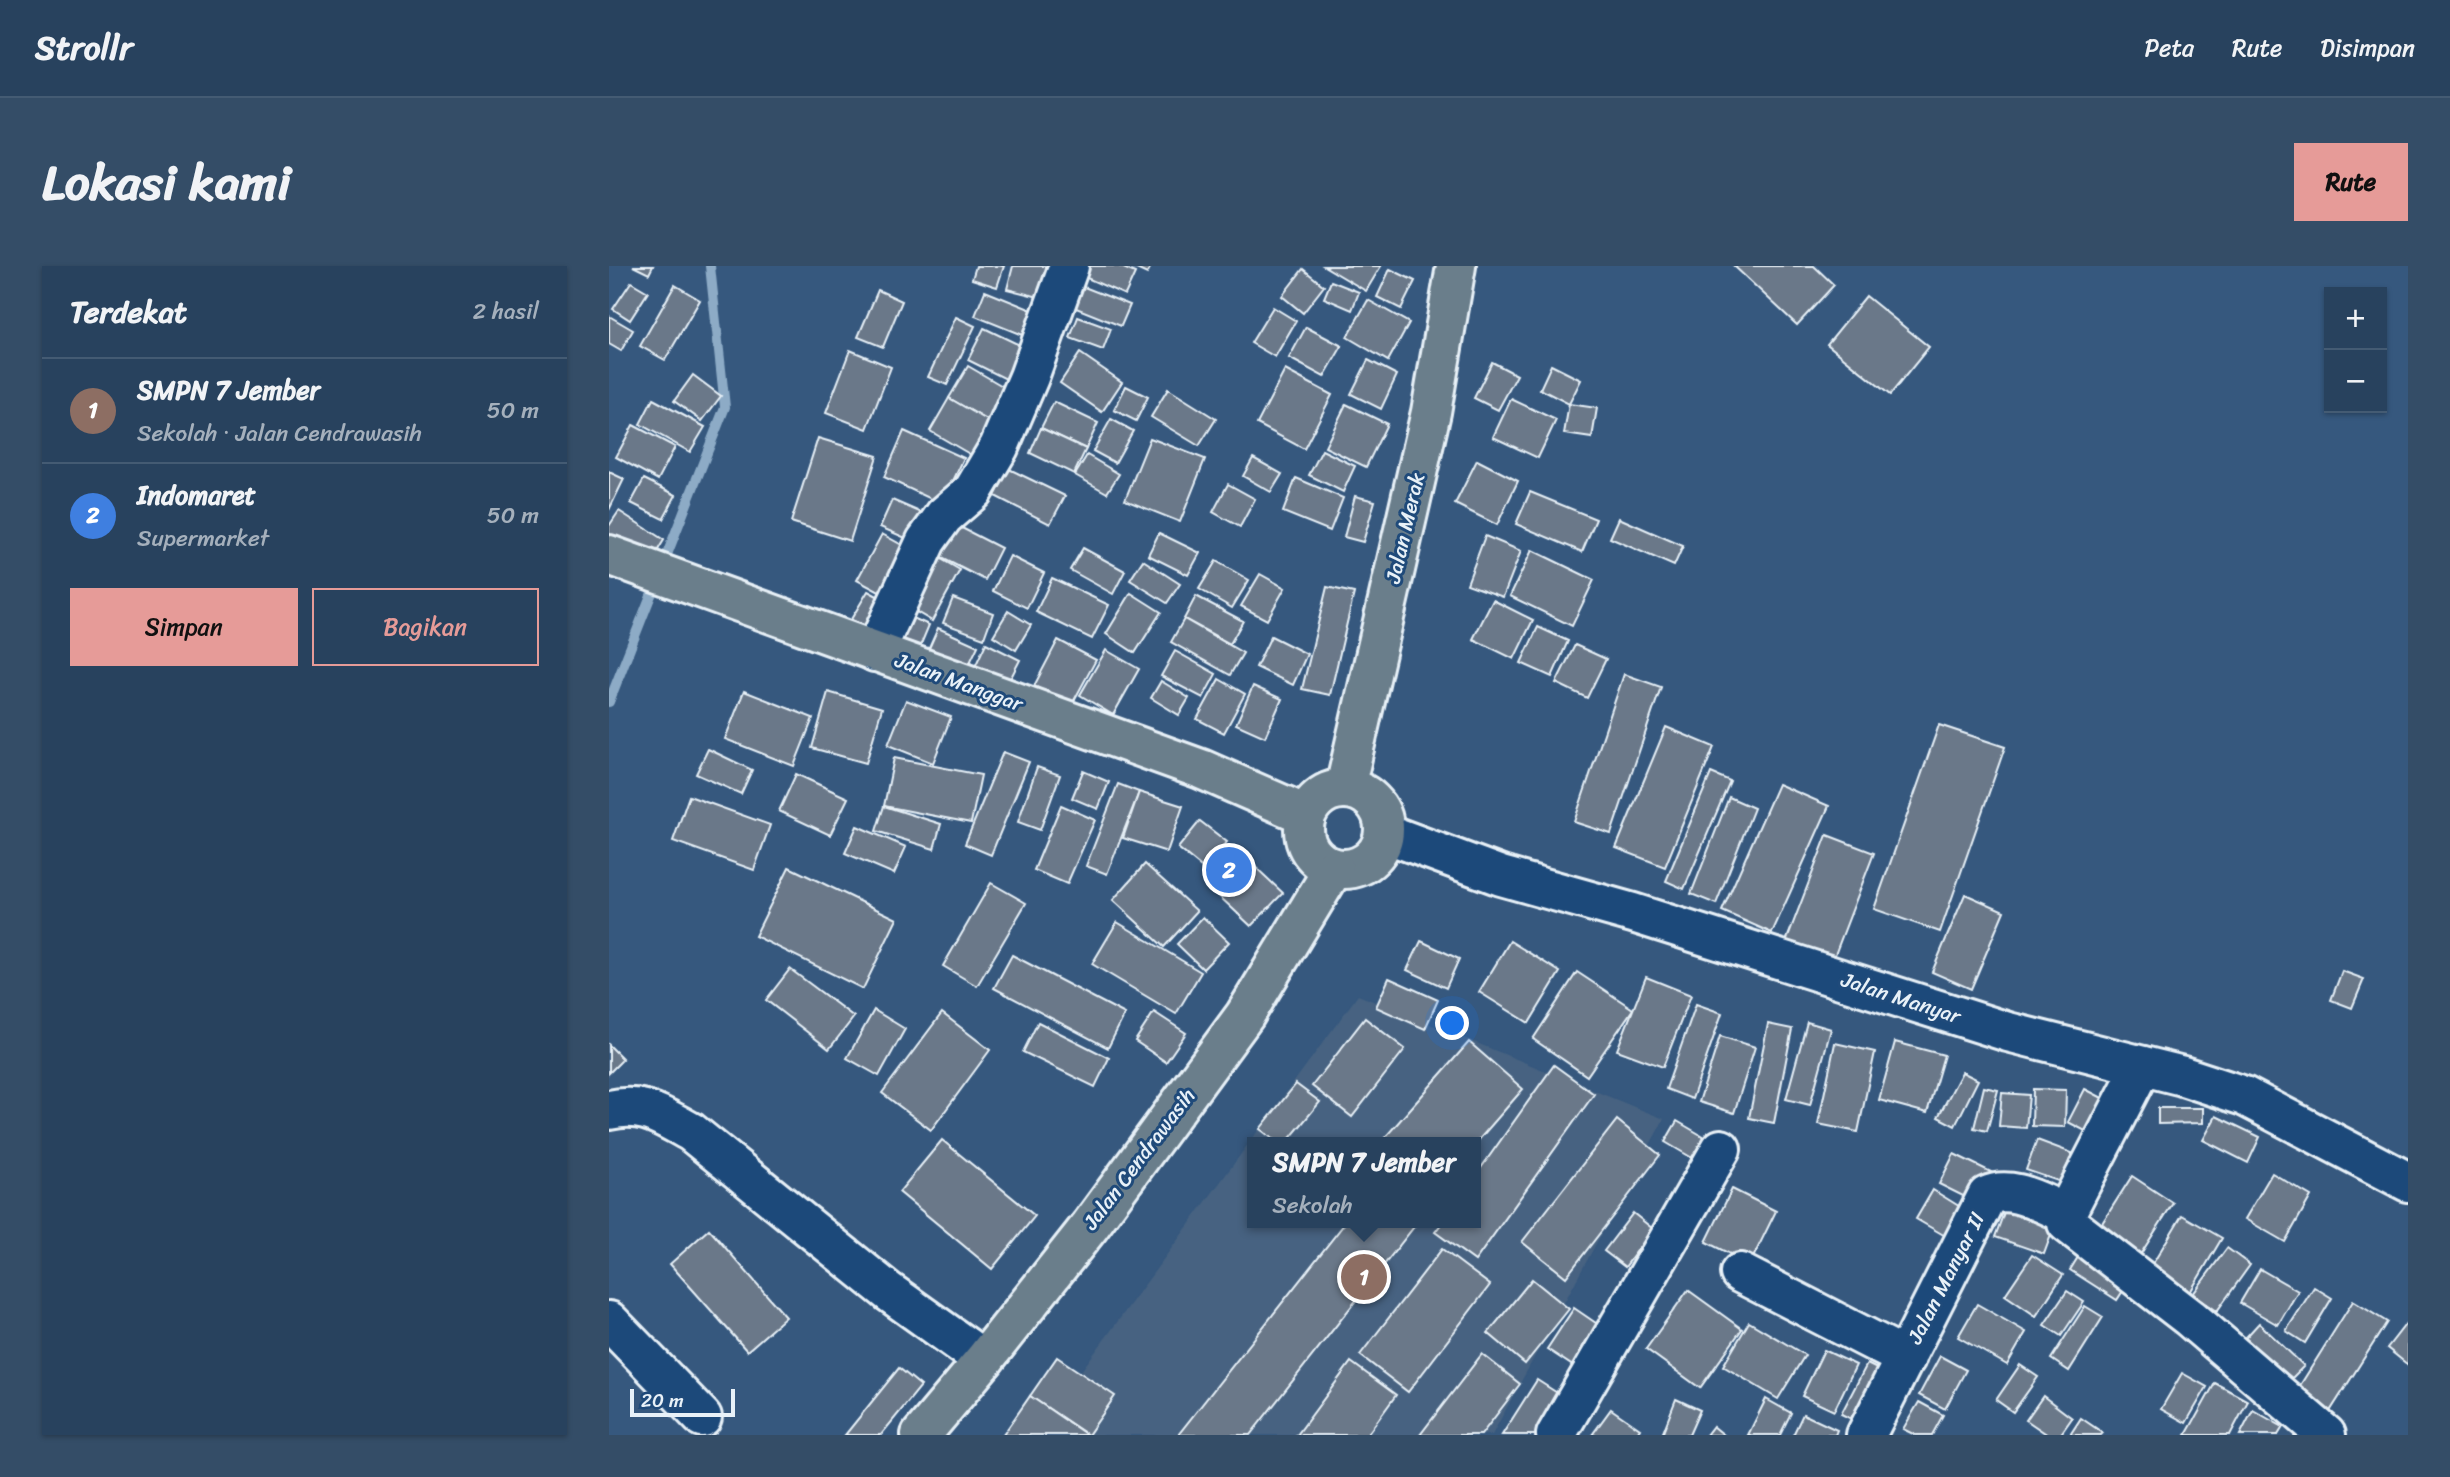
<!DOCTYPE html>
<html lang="id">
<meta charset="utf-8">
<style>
body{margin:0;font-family:Sriracha,sans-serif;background:#344d67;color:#f1f3f6}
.controls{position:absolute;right:21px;top:21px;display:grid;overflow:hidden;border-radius:0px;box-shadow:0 2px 5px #0004}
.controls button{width:63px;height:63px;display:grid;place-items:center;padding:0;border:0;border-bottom:2px solid #445b73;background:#28425e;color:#f1f3f6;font:35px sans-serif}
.scale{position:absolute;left:21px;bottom:18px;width:105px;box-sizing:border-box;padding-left:7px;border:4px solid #e8f1f8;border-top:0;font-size:19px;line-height:24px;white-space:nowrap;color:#e8f1f8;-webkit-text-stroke:5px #1f4a7a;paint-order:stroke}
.you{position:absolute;left:844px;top:758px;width:24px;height:24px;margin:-18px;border:5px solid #fff;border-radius:50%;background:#1a73e8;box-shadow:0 0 0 10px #1a73e833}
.badge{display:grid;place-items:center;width:46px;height:46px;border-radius:50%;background:#e69b98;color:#fff;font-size:23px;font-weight:700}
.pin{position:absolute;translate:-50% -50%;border:4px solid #fff;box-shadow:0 2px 7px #0006}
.popup{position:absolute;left:638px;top:871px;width:234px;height:91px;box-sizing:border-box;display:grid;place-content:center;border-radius:0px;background:#28425e;filter:drop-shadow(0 2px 5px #0005);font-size:23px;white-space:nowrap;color:#a5b0bc}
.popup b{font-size:26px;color:#f1f3f6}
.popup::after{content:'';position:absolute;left:50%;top:100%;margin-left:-14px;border:14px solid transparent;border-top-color:#28425e}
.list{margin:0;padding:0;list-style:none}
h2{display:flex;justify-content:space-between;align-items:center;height:91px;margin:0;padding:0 28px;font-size:30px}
h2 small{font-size:23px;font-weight:400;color:#a5b0bc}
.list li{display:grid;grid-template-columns:46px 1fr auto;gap:21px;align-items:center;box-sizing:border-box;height:105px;padding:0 28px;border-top:2px solid #445b73}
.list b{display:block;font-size:26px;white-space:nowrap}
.list p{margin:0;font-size:23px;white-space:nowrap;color:#a5b0bc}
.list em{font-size:23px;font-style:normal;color:#a5b0bc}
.actions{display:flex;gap:14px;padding:21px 28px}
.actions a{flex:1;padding:16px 0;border:2px solid #e69b98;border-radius:0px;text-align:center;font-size:24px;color:#e69b98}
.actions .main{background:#e69b98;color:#111}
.map{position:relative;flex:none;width:1799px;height:1169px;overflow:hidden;border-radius:0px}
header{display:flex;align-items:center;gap:42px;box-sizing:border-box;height:98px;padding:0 35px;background:#28425e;border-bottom:2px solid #445b73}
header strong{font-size:33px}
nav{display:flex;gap:38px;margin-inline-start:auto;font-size:24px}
.intro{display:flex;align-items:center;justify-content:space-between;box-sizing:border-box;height:168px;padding:0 42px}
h1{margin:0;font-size:49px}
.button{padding:18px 32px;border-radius:0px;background:#e69b98;color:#111;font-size:24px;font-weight:700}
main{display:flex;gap:42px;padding:0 42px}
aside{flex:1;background:#28425e;border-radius:0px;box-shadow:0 2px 5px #0004}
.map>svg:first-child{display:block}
</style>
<header>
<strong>Strollr</strong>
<nav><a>Peta</a><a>Rute</a><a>Disimpan</a></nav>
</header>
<div class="intro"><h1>Lokasi kami</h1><a class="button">Rute</a></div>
<main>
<aside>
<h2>Terdekat<small>2 hasil</small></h2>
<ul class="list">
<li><span class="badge" style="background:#8d6e63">1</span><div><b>SMPN 7 Jember</b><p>Sekolah · Jalan Cendrawasih</p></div><em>50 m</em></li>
<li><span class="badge" style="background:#3f7fe0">2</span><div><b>Indomaret</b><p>Supermarket</p></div><em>50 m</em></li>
</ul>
<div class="actions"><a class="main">Simpan</a><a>Bagikan</a></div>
</aside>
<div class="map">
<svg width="1799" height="1169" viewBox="0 0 1799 1169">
<rect width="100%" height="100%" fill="#36587e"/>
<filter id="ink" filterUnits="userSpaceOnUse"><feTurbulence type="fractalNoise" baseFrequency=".0143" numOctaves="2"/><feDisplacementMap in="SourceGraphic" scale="14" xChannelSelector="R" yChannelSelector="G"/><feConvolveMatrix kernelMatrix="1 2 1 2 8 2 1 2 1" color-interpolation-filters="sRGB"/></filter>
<g filter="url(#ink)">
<path fill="#466281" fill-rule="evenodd" d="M 749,729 L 1055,853 L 883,1169 L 425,1169 ZM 643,876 L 867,876 L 867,957 L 643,957 Z"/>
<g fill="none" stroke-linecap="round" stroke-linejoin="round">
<path stroke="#8dabc6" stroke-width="10" d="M 0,436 L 116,141 L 101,0"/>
</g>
<g fill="#6a7889" stroke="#e8f1f8" stroke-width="2">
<path d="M 24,0 L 44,0 L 40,8 Z"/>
<path d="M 367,0 L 395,0 L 388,21 L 363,13 Z"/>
<path d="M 404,0 L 438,0 L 430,31 L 398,23 Z"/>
<path d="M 474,0 L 510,0 L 526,7 L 516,29 L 471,9 Z"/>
<path d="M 521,0 L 542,0 L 538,8 Z"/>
<path d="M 715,0 L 772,0 L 757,25 Z"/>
<path d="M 1125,0 L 1205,0 L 1225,19 L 1188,59 Z"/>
<path d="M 694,3 L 715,20 L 694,47 L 673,30 Z"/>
<path d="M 781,3 L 806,15 L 792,43 L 768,31 Z"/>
<path d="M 722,15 L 750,26 L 743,44 L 715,32 Z"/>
<path d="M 22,16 L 39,26 L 21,54 L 4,43 Z"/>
<path d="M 66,19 L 91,34 L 56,94 L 31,80 Z"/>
<path d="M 470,19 L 521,39 L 512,60 L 462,40 Z"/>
<path d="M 269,24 L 293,35 L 274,81 L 249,71 Z"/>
<path d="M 376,25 L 423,44 L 413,69 L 366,50 Z"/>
<path d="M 1257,30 L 1320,81 L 1281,129 L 1218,78 Z"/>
<path d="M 759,34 L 800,57 L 779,95 L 738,71 Z"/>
<path d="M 664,41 L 687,55 L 666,91 L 642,77 Z"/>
<path d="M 0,50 L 24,64 L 12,85 L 0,78 Z"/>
<path d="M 347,51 L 366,60 L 338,119 L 319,111 Z"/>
<path d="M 469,51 L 502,63 L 494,84 L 461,72 Z"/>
<path d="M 697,61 L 733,80 L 715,111 L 680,92 Z"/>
<path d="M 375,62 L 419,83 L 403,116 L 359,94 Z"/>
<path d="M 241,84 L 282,101 L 258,163 L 217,147 Z"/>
<path d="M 471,87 L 513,116 L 493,146 L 451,117 Z"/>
<path d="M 759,94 L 788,109 L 772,143 L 742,128 Z"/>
<path d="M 883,96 L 908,109 L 889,144 L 865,132 Z"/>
<path d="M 942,99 L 972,114 L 960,138 L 931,123 Z"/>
<path d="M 359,100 L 402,125 L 383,157 L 340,132 Z"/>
<path d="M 676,104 L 723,129 L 695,183 L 648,158 Z"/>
<path d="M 84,109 L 112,130 L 93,155 L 65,135 Z"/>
<path d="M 517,120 L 539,131 L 527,155 L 505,144 Z"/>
<path d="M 559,123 L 607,153 L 590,180 L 542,151 Z"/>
<path d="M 340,132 L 383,157 L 364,190 L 321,165 Z"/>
<path d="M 44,133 L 96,161 L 81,186 L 31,158 Z"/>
<path d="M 902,133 L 947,154 L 929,192 L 884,171 Z"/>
<path d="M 445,136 L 489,157 L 477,183 L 432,162 Z"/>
<path d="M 737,138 L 778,158 L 757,201 L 716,181 Z"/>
<path d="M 960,138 L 988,142 L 983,172 L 955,168 Z"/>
<path d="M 502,153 L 524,165 L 506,197 L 484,185 Z"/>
<path d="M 24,159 L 66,181 L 49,214 L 7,191 Z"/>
<path d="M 432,162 L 477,183 L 465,208 L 421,187 Z"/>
<path d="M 295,165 L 355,192 L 333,238 L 275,211 Z"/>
<path d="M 209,172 L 268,190 L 241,275 L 182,256 Z"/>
<path d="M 541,172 L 596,193 L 571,256 L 516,234 Z"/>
<path d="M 713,184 L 746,200 L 734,226 L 700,209 Z"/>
<path d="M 478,189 L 510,208 L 498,227 L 466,209 Z"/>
<path d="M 644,192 L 673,208 L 662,226 L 634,210 Z"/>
<path d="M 868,194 L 909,215 L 888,259 L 846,238 Z"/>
<path d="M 400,203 L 456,230 L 441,258 L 386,230 Z"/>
<path d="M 0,206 L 15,213 L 0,244 Z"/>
<path d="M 687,212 L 734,232 L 721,265 L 674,246 Z"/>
<path d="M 35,213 L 67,229 L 54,253 L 22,237 Z"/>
<path d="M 619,218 L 646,233 L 631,261 L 604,246 Z"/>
<path d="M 921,226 L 987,253 L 973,286 L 907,258 Z"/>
<path d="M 746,230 L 766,235 L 754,276 L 735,271 Z"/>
<path d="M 283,234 L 320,250 L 308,277 L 271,261 Z"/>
<path d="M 10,245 L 55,274 L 41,297 L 0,270 L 0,260 Z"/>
<path d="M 1010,252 L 1074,280 L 1065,300 L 1001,272 Z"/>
<path d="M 337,254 L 392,282 L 376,314 L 321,286 Z"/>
<path d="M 550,267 L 591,287 L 579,309 L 539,289 Z"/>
<path d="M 273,268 L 300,283 L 274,328 L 248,314 Z"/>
<path d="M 876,270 L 912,285 L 894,331 L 858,318 Z"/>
<path d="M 474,282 L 516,305 L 504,328 L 461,304 Z"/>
<path d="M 923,284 L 985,314 L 963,360 L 901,330 Z"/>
<path d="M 320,286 L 351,304 L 323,355 L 292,337 Z"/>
<path d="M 401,290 L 435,307 L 418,342 L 384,325 Z"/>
<path d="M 534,294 L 571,318 L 558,337 L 521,314 Z"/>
<path d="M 607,295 L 640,314 L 623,342 L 590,323 Z"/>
<path d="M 651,308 L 676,322 L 658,354 L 632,340 Z"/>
<path d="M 443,312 L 500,339 L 483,373 L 427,346 Z"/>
<path d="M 718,321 L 745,327 L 721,429 L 693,423 Z"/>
<path d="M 259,325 L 285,339 L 267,370 L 241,355 Z"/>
<path d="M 522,327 L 552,346 L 526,387 L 497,368 Z"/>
<path d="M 587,330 L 634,355 L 621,378 L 575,353 Z"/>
<path d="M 344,332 L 384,347 L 375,372 L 334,357 Z"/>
<path d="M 884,334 L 924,354 L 905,393 L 864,373 Z"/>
<path d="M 399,345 L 422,359 L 407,384 L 384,370 Z"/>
<path d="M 290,346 L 320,359 L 305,395 L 275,382 Z"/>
<path d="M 575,353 L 634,387 L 621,409 L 562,376 Z"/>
<path d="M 929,361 L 959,375 L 943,411 L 912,397 Z"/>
<path d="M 329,362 L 369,380 L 356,407 L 317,389 Z"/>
<path d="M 662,370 L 698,388 L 684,419 L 647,401 Z"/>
<path d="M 449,374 L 487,394 L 462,440 L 425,420 Z"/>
<path d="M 377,377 L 411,394 L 396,423 L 363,407 Z"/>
<path d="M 966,379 L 997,393 L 978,432 L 947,417 Z"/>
<path d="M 497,384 L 530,403 L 504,449 L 471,429 Z"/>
<path d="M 566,385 L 607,408 L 594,432 L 552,410 Z"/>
<path d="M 1015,408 L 1052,421 L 1002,568 L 965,556 Z"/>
<path d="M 610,413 L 636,428 L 615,467 L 588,453 Z"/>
<path d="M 552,415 L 580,432 L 570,449 L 542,432 Z"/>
<path d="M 644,420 L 673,433 L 656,471 L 627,458 Z"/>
<path d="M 135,425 L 204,452 L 185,500 L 116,473 Z"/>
<path d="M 219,426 L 273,442 L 257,497 L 203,482 Z"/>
<path d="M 297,434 L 342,451 L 324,497 L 279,479 Z"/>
<path d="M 1330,459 L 1396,481 L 1331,666 L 1265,643 Z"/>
<path d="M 1057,461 L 1105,481 L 1056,601 L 1007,582 Z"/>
<path d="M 99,483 L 143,504 L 132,528 L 87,508 Z"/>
<path d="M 394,486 L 420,496 L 382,589 L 356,578 Z"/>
<path d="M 285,492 L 372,509 L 362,557 L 275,540 Z"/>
<path d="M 428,501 L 451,509 L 431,564 L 409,556 Z"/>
<path d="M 474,505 L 500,516 L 489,543 L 463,532 Z"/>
<path d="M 1102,507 L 1121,515 L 1075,623 L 1057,615 Z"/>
<path d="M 187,508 L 239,532 L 221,569 L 170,545 Z"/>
<path d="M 509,518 L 530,526 L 498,608 L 477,600 Z"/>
<path d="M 1169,518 L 1220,540 L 1163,667 L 1113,645 Z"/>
<path d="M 530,526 L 574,540 L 558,586 L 514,572 Z"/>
<path d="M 80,530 L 161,559 L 145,604 L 64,575 Z"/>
<path d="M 1120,531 L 1145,542 L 1107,638 L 1082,628 Z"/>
<path d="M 452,539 L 486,554 L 458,618 L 425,604 Z"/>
<path d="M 275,540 L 332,558 L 325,583 L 267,565 Z"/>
<path d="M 591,555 L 618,576 L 596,604 L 569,582 Z"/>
<path d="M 248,560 L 297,581 L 285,608 L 236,587 Z"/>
<path d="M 1218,569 L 1265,587 L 1222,699 L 1175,681 Z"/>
<path d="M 626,582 L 674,627 L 642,660 L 594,615 Z"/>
<path d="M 536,598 L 588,645 L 555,681 L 504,634 Z"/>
<path d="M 180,601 L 288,653 L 254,723 L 146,670 Z"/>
<path d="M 382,617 L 417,637 L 368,720 L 334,700 Z"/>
<path d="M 1356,628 L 1395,645 L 1362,723 L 1323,706 Z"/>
<path d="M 594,651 L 620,676 L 594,703 L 568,678 Z"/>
<path d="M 508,656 L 592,706 L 567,748 L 483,698 Z"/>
<path d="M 812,675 L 850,693 L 837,722 L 798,704 Z"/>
<path d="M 901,675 L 951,706 L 920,757 L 870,726 Z"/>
<path d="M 403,689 L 516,748 L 499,782 L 385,722 Z"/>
<path d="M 181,703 L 245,751 L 220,783 L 157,734 Z"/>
<path d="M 1733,705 L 1755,713 L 1743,742 L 1722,734 Z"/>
<path d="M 968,706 L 1024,743 L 978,810 L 924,773 Z"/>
<path d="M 1037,711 L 1082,729 L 1054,801 L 1008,784 Z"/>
<path d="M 780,712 L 829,734 L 816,763 L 767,741 Z"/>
<path d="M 1087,738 L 1113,747 L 1083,833 L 1057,823 Z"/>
<path d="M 265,744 L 296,763 L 270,810 L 238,792 Z"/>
<path d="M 545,746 L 577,767 L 557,796 L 526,775 Z"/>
<path d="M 333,747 L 381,784 L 322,864 L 273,827 Z"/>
<path d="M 756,752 L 796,783 L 743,851 L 703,820 Z"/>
<path d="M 429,756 L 500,792 L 486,821 L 414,786 Z"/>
<path d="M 1198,756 L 1222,763 L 1201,839 L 1177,833 Z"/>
<path d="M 1159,758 L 1183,763 L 1165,857 L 1140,852 Z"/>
<path d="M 1111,770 L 1146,781 L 1125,847 L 1090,836 Z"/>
<path d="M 860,776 L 914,823 L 867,877 L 772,876 Z"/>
<path d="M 1286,776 L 1335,789 L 1318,847 L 1270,834 Z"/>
<path d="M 1226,777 L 1266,786 L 1249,866 L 1209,858 Z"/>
<path d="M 0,779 L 14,793 L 0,807 Z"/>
<path d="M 945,799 L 985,828 L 866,995 L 826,966 L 833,957 L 867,957 L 867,909 Z"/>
<path d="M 1353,806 L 1369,814 L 1346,860 L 1329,851 Z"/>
<path d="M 687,818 L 711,836 L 678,876 L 668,876 L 651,863 Z"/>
<path d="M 1375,821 L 1389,824 L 1378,865 L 1365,862 Z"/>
<path d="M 1424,823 L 1457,824 L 1456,861 L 1423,860 Z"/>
<path d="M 1476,823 L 1503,837 L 1486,870 L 1459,856 Z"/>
<path d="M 1393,827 L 1420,829 L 1417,862 L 1390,860 Z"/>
<path d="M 1549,842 L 1594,842 L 1594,857 L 1549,858 Z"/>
<path d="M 1607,850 L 1651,871 L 1639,897 L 1594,874 Z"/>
<path d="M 1008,854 L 1051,889 L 957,1011 L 913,976 Z"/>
<path d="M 1068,855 L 1097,872 L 1085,893 L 1056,876 Z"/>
<path d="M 333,874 L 426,950 L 383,1003 L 290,926 Z"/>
<path d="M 1428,874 L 1463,887 L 1452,916 L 1417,904 Z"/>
<path d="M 1345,888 L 1386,908 L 1370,938 L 1330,918 Z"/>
<path d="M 1663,907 L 1702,930 L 1676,976 L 1636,953 Z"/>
<path d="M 1523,910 L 1564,937 L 1531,989 L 1490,962 Z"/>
<path d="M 1123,923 L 1167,945 L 1141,998 L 1097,976 Z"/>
<path d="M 1324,924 L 1361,947 L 1345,975 L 1307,953 Z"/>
<path d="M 1397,941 L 1446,958 L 1435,988 L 1386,971 Z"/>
<path d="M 1024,947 L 1044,963 L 1016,1001 L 995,985 Z"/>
<path d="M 1573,949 L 1613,972 L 1577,1033 L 1537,1009 Z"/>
<path d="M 736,957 L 808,957 L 641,1169 L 569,1169 Z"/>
<path d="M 100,963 L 177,1051 L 138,1085 L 61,998 Z"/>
<path d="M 1618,982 L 1641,999 L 1608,1045 L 1584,1028 Z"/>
<path d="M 833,983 L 881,1019 L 799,1126 L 751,1089 Z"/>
<path d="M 1474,983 L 1521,1014 L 1508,1034 L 1461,1004 Z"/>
<path d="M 1423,989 L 1454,1009 L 1427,1050 L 1396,1029 Z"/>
<path d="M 1651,1003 L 1689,1025 L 1669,1059 L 1631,1037 Z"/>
<path d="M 923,1013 L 960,1043 L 916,1098 L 879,1067 Z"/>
<path d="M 1705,1021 L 1723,1032 L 1696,1077 L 1677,1065 Z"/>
<path d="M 1079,1024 L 1133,1063 L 1091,1122 L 1037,1083 Z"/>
<path d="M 1458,1025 L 1475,1036 L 1452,1070 L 1435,1059 Z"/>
<path d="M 1744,1035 L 1778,1056 L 1718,1150 L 1685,1129 Z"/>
<path d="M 1368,1038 L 1417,1066 L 1398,1099 L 1349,1071 Z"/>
<path d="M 1476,1040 L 1494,1051 L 1460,1105 L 1442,1093 Z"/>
<path d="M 965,1042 L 1003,1068 L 976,1108 L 938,1083 Z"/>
<path d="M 1799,1055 L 1799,1099 L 1778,1082 Z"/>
<path d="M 1140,1056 L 1196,1089 L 1169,1133 L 1114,1100 Z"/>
<path d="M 1650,1057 L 1695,1100 L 1672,1123 L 1628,1081 Z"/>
<path d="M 1215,1084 L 1247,1099 L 1225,1145 L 1193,1130 Z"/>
<path d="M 873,1088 L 911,1118 L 872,1169 L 811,1169 Z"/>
<path d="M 1331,1090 L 1357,1104 L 1336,1143 L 1310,1129 Z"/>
<path d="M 448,1091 L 506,1130 L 479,1169 L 421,1130 Z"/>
<path d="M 742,1096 L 787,1129 L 758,1169 L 688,1169 Z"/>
<path d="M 1258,1098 L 1280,1109 L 1255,1159 L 1232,1148 Z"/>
<path d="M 1411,1099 L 1429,1111 L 1404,1146 L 1387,1134 Z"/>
<path d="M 290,1102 L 312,1120 L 272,1169 L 236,1169 Z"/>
<path d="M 1573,1107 L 1598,1121 L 1577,1157 L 1552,1143 Z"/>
<path d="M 928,1114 L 953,1130 L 928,1169 L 893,1169 Z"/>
<path d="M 1606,1117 L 1639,1135 L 1621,1169 L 1577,1169 Z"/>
<path d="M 421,1130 L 478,1169 L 394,1169 Z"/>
<path d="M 1434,1130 L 1463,1152 L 1451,1169 L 1439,1169 L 1417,1154 Z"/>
<path d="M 1067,1133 L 1091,1144 L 1080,1169 L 1053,1169 Z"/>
<path d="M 1157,1133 L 1182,1147 L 1171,1169 L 1139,1169 Z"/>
<path d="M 1310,1136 L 1334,1149 L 1323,1169 L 1306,1169 L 1294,1163 Z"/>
<path d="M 1002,1143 L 1031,1163 L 1027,1169 L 983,1169 Z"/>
<path d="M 1644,1144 L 1674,1161 L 1669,1169 L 1631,1169 Z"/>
<path d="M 1194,1148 L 1228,1164 L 1226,1169 L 1184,1169 Z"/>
<path d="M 1472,1152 L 1494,1167 L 1492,1169 L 1461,1169 Z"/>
<path d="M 1104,1160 L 1115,1169 L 1097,1169 Z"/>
</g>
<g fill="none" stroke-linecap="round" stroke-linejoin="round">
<g stroke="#e8f1f8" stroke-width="44">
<g id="minor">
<path d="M 266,386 L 317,275 L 335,250 L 364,225 L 390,181 L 420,111 L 460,0"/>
<path d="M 776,567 L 892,610 L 1024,647 L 1399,766 L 1574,810 L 1635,830 L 1799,916"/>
<path d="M 1533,800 L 1457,947 L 1458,957 L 1581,1052 L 1717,1169"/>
<path d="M 0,844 C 35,836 52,850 82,866 L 280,1026 L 375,1094"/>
<path d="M 1131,1007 L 1297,1092"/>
<path d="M 0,1055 L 93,1151"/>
<path d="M 947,1169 L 1112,883"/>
<path d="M 1257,1169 L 1378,930 C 1403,918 1433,938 1457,947"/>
</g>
</g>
<g stroke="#e8f1f8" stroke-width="44">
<g id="major">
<path d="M 0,289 L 592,503 L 697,549"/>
<path d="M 736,522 L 822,146 L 847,0"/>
<circle cx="735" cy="563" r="40"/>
<path d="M 312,1169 L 375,1094 L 481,960 L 636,749 L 725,602"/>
</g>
</g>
<use href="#minor" stroke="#1f4a7a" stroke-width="38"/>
<use href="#major" stroke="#6b7e8b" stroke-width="38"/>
</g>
</g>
<g text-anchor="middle" stroke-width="6" stroke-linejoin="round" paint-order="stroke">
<g font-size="21" fill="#e8f1f8" stroke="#1f4a7a">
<text transform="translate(796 262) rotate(-77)" y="7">Jalan Merak</text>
<text transform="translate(350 416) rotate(20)" y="7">Jalan Manggar</text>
<text transform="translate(1292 732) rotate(18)" y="7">Jalan Manyar</text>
<text transform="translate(530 893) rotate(-53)" y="7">Jalan Cendrawasih</text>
<text transform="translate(1337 1012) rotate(-63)" y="7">Jalan Manyar II</text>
</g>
</g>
</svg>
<div class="controls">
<button>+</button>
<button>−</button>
</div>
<div class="scale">20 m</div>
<div class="you"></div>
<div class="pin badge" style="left:755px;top:1011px;background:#8d6e63">1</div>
<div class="popup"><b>SMPN 7 Jember</b>Sekolah</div>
<div class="pin badge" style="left:620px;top:604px;background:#3f7fe0">2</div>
</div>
</main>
